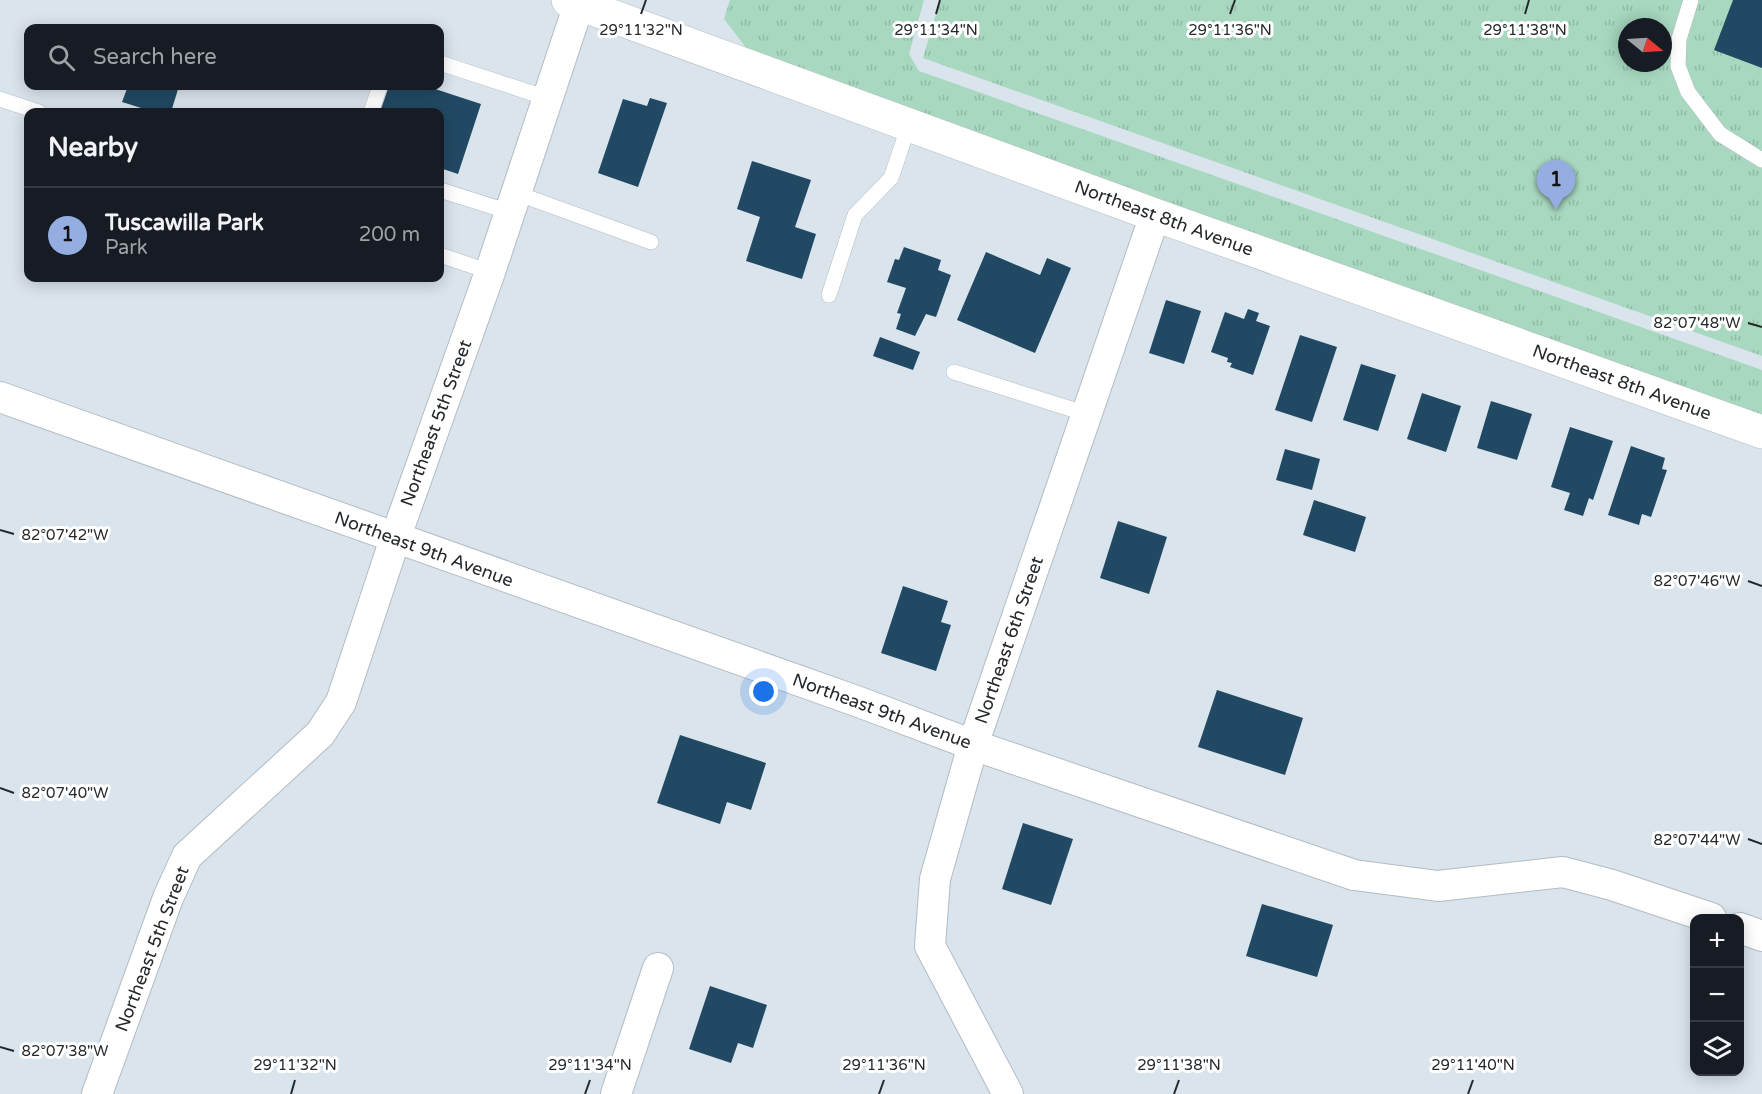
<!DOCTYPE html>
<meta charset="utf-8">
<style>
body{margin:0;font-family:"Varela Round",sans-serif;background:#242831;color:#f1f3f6}
.controls{position:absolute;right:18px;bottom:18px;display:grid;overflow:hidden;border-radius:12px;box-shadow:0 3px 15px #0003}
.controls button{width:54px;height:54px;display:grid;place-items:center;padding:0;border:0;border-bottom:2px solid #363941;background:#171b24;color:#f1f3f6;font:30px sans-serif}
.compass{position:absolute;left:1618px;top:18px;width:54px;height:54px;border-radius:50%;background:#171b24;box-shadow:0 3px 15px #0003;rotate:108deg}
.you{position:absolute;left:764px;top:692px;width:21px;height:21px;margin:-15px;border:4px solid #fff;border-radius:50%;background:#1a73e8;box-shadow:0 0 0 9px #1a73e833}
.badge{display:grid;place-items:center;width:39px;height:39px;border-radius:50%;background:#94aee1;color:#111;font-size:20px;font-weight:700}
.pin{position:absolute;translate:-50% -50px;filter:drop-shadow(0 2px 3px #0008)}
.pin::after{content:'';position:absolute;top:32px;width:21px;height:18px;background:inherit;clip-path:polygon(0 0,100% 0,50% 100%)}
.list{margin:0;padding:0;list-style:none}
h2{display:flex;justify-content:space-between;align-items:center;height:78px;margin:0;padding:0 24px;font-size:26px}
h2 small{font-size:20px;font-weight:400;color:#9ea1a6}
.list li{display:grid;grid-template-columns:39px 1fr auto;gap:18px;align-items:center;box-sizing:border-box;height:96px;padding:0 24px;border-top:2px solid #363941}
.list b{display:block;font-size:22px;white-space:nowrap}
.list p{margin:0;font-size:20px;white-space:nowrap;color:#9ea1a6}
.list em{font-size:20px;font-style:normal;color:#9ea1a6}
.icon{flex:none;width:33px;height:33px;fill:none;stroke:currentColor;stroke-width:2;stroke-linecap:round;stroke-linejoin:round}
.map{position:relative;flex:none;width:1762px;height:1094px;overflow:hidden}
.search{position:absolute;background:#171b24;box-shadow:0 3px 15px #0003;left:24px;top:24px;width:420px;height:66px;display:flex;align-items:center;gap:15px;box-sizing:border-box;padding:0 21px;border-radius:12px;color:#9ea1a6;font-size:22px}
.panel{position:absolute;background:#171b24;box-shadow:0 3px 15px #0003;left:24px;top:108px;width:420px;height:174px;border-radius:12px}
.map>svg:first-child{display:block}
</style>
<div class="map">
<svg width="1762" height="1094" viewBox="0 0 1762 1094">
<defs>
<pattern id="grass-tufts" width="24" height="20" patternUnits="userSpaceOnUse" patternTransform="scale(1.5)"><rect width="24" height="20" fill="#a8d9c0"/><path d="M3 7l-1-3M5 7V3M7 7l1-3M15 17l-1-3M17 17v-4M19 17l1-3" fill="none" stroke="#90baa5"/></pattern>
</defs>
<rect width="100%" height="100%" fill="#dae4ec"/>
<g fill="url(#grass-tufts)" fill-rule="evenodd">
<path d="M 730,0 L 924,0 L 909,54 L 919,71 L 1762,370 L 1762,416 L 1159,201 L 747,49 L 724,19 Z"/>
<path d="M 940,0 L 1762,0 L 1762,356 L 923,58 ZM 1627,27 L 1663,27 L 1663,63 L 1627,63 Z"/>
</g>
<path fill="#a8d9c0" d="M 1268,0 L 1396,0 L 1308,6 Z"/>
<g fill="#224964">
<path d="M 1733,0 L 1762,0 L 1762,68 L 1714,50 Z"/>
<path d="M 128,86 L 179,86 L 171,112 L 154,112 L 122,102 Z"/>
<path d="M 389,86 L 426,86 L 481,104 L 458,174 L 440,168 L 440,112 L 380,112 Z"/>
<path d="M 650,98 L 667,103 L 638,187 L 598,173 L 623,99 L 647,106 Z"/>
<path d="M 752,161 L 811,180 L 795,227 L 816,234 L 802,279 L 746,261 L 760,217 L 737,209 Z"/>
<path d="M 904,247 L 941,260 L 938,270 L 951,275 L 936,317 L 926,314 L 915,336 L 896,329 L 901,314 L 897,313 L 906,288 L 887,282 L 895,259 L 899,260 Z"/>
<path d="M 986,252 L 1040,275 L 1047,258 L 1071,268 L 1035,353 L 957,320 Z"/>
<path d="M 1166,300 L 1201,311 L 1184,364 L 1149,353 Z"/>
<path d="M 1248,309 L 1259,313 L 1256,321 L 1270,326 L 1253,375 L 1230,367 L 1232,363 L 1227,362 L 1228,358 L 1211,352 L 1225,312 L 1244,319 Z"/>
<path d="M 1300,335 L 1337,347 L 1312,422 L 1275,410 Z"/>
<path d="M 880,337 L 920,352 L 913,370 L 873,356 Z"/>
<path d="M 1361,364 L 1396,375 L 1378,431 L 1343,420 Z"/>
<path d="M 1422,393 L 1461,406 L 1446,452 L 1407,439 Z"/>
<path d="M 1491,401 L 1532,414 L 1517,460 L 1477,448 Z"/>
<path d="M 1570,427 L 1613,441 L 1593,500 L 1589,498 L 1583,516 L 1564,510 L 1570,493 L 1551,487 Z"/>
<path d="M 1631,446 L 1665,458 L 1662,469 L 1667,470 L 1651,517 L 1642,514 L 1639,525 L 1608,515 Z"/>
<path d="M 1285,449 L 1320,459 L 1312,490 L 1276,480 Z"/>
<path d="M 1314,500 L 1366,517 L 1355,552 L 1303,535 Z"/>
<path d="M 1118,521 L 1167,537 L 1149,594 L 1100,578 Z"/>
<path d="M 903,586 L 948,601 L 941,622 L 951,625 L 936,671 L 881,653 Z"/>
<path d="M 1217,690 L 1303,718 L 1285,775 L 1198,747 Z"/>
<path d="M 680,735 L 766,763 L 751,810 L 727,802 L 720,824 L 657,803 Z"/>
<path d="M 1023,823 L 1073,839 L 1051,905 L 1002,889 Z"/>
<path d="M 1262,904 L 1333,925 L 1317,977 L 1246,956 Z"/>
<path d="M 710,986 L 767,1005 L 753,1048 L 738,1043 L 731,1063 L 689,1049 Z"/>
</g>
<g fill="none" stroke-linecap="round" stroke-linejoin="round">
<g stroke="#b2bcc4" stroke-width="16">
<g id="service">
<path d="M 1691,0 L 1679,39 L 1678,66 L 1688,92 L 1720,134 L 1762,160"/>
<path d="M 440,63 L 547,98"/>
<path d="M 0,99 L 39,112"/>
<path d="M 371,112 L 380,86"/>
<path d="M 440,190 L 510,212"/>
<path d="M 516,193 L 651,242"/>
<path d="M 440,255 L 490,272"/>
<path d="M 829,295 L 855,215 L 891,178 L 909,125"/>
<path d="M 954,372 L 1087,414"/>
</g>
</g>
<g stroke="#b2bcc4" stroke-width="32">
<g id="minor">
<path d="M 0,397 L 859,702 L 973,745 L 1354,875 L 1438,886 L 1563,872 L 1612,885 L 1711,918"/>
<path d="M 1740,928 L 1762,936"/>
<path d="M 97,1094 L 168,898 L 187,856 L 320,734 L 341,702 L 395,539 L 490,272 L 579,4"/>
<path d="M 616,1094 L 658,968"/>
<path d="M 1008,1094 L 930,946 L 935,879 L 973,745 L 1155,215"/>
</g>
</g>
<g stroke="#b2bcc4" stroke-width="34">
<path id="secondary" d="M 568,0 L 1155,215 L 1762,432"/>
</g>
<use href="#service" stroke="#fff" stroke-width="15"/>
<use href="#minor" stroke="#fff" stroke-width="30"/>
<use href="#secondary" stroke="#fff" stroke-width="33"/>
</g>
<path fill="none" stroke="#25292c" stroke-width="2" d="M 641,14 L 646,0M 936,14 L 940,0M 1230,14 L 1235,0M 1525,14 L 1529,0M 1748,323 L 1762,327M 0,530 L 14,534M 1748,581 L 1762,586M 0,788 L 14,793M 1748,839 L 1762,844M 0,1047 L 14,1051M 291,1094 L 295,1080M 585,1094 L 590,1080M 879,1094 L 884,1080M 1174,1094 L 1179,1080M 1468,1094 L 1473,1080"/>
<g text-anchor="middle" stroke-width="6" stroke-linejoin="round" paint-order="stroke">
<g font-size="18" fill="#25292c" stroke="#fff">
<text transform="translate(1164 218) rotate(20)" y="6">Northeast 8th Avenue</text>
<text transform="translate(1622 382) rotate(20)" y="6">Northeast 8th Avenue</text>
<text transform="translate(436 423) rotate(-70)" y="6">Northeast 5th Street</text>
<text transform="translate(424 549) rotate(20)" y="6">Northeast 9th Avenue</text>
<text transform="translate(1009 640) rotate(-71)" y="6">Northeast 6th Street</text>
<text transform="translate(882 711) rotate(20)" y="6">Northeast 9th Avenue</text>
<text transform="translate(152 949) rotate(-69)" y="6">Northeast 5th Street</text>
</g>
</g>
<g font-size="15" text-anchor="middle" fill="#25292c" stroke="#fff" stroke-width="6" stroke-linejoin="round" paint-order="stroke">
<text x="641" y="35">29°11'32"N</text>
<text x="936" y="35">29°11'34"N</text>
<text x="1230" y="35">29°11'36"N</text>
<text x="1525" y="35">29°11'38"N</text>
<text x="1697" y="328">82°07'48"W</text>
<text x="65" y="540">82°07'42"W</text>
<text x="1697" y="586">82°07'46"W</text>
<text x="65" y="798">82°07'40"W</text>
<text x="1697" y="845">82°07'44"W</text>
<text x="65" y="1056">82°07'38"W</text>
<text x="295" y="1070">29°11'32"N</text>
<text x="590" y="1070">29°11'34"N</text>
<text x="884" y="1070">29°11'36"N</text>
<text x="1179" y="1070">29°11'38"N</text>
<text x="1473" y="1070">29°11'40"N</text>
</g>
</svg>
<div class="controls">
<button>+</button>
<button>−</button>
<button><svg class="icon" aria-label="layers" viewBox="0 0 24 24"><path d="M12 4l9 5-9 5-9-5zM3 14l9 5 9-5"/></svg></button>
</div>
<svg class="compass" viewBox="-18 -18 36 36"><path d="M0-13l5 13h-10z" fill="#e53935"/><path d="M0 13l5-13h-10z" fill="#9ea1a6"/></svg>
<div class="you"></div>
<div class="pin badge" style="left:1556px;top:210px">1</div>
<div class="search"><svg class="icon" aria-label="search" viewBox="0 0 24 24"><circle cx="10" cy="10" r="6"/><path d="M15 15l6 6"/></svg>Search here</div>
<section class="panel">
<h2>Nearby<small></small></h2>
<ul class="list">
<li><span class="badge">1</span><div><b>Tuscawilla Park</b><p>Park</p></div><em>200 m</em></li>
</ul>
</section>
</div>
